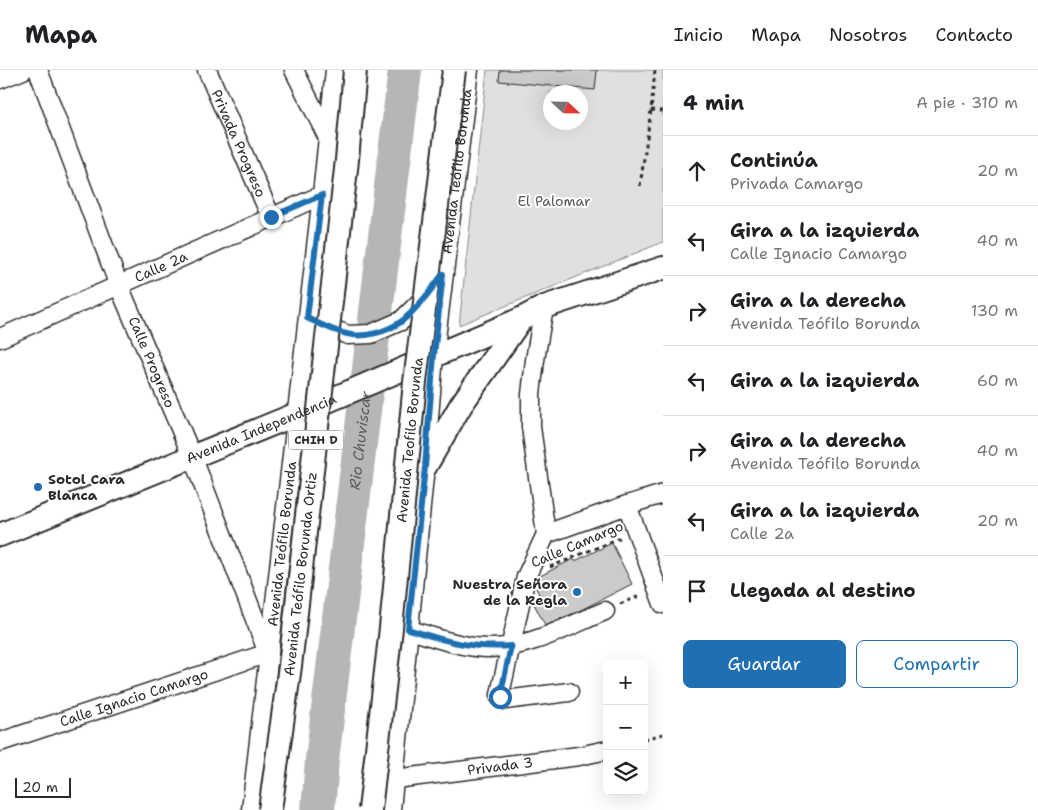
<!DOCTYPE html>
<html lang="es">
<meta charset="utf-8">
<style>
body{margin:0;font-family:"Shantell Sans",sans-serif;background:#f2f2f2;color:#202124}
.controls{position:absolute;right:15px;bottom:15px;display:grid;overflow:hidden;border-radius:8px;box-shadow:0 5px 20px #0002}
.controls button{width:45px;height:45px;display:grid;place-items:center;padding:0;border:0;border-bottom:1px solid #e0e0e0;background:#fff;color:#202124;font:25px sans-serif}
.compass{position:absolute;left:543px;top:15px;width:45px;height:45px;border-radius:50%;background:#fff;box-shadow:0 5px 20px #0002;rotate:112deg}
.scale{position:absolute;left:15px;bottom:12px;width:56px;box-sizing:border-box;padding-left:5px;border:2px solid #2b2b2b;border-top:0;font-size:14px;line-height:18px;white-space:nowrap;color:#2b2b2b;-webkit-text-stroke:4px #fff;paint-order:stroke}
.stop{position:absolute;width:15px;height:15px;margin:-11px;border:4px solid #1f6fb2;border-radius:50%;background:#fff}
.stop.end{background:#1f6fb2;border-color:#fff;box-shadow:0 1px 5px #0008}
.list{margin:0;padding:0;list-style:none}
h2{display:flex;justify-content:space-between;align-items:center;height:65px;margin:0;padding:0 20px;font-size:21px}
h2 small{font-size:16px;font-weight:400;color:#757577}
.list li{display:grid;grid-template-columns:32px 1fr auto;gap:15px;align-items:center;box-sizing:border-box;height:70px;padding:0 20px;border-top:1px solid #e0e0e0}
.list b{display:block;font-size:19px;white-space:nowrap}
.list p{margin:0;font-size:16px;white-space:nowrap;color:#757577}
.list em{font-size:16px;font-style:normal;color:#757577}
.actions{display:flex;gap:10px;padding:15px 20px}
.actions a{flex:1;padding:11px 0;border:1px solid #1f6fb2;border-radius:8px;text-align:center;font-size:18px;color:#1f6fb2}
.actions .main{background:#1f6fb2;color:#fff}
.icon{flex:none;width:28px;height:28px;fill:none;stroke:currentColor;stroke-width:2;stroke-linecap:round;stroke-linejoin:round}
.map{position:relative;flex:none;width:663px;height:740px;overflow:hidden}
header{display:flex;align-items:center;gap:30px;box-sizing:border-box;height:70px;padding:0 25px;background:#fff;border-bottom:1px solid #e0e0e0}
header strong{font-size:24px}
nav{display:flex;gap:28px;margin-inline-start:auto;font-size:18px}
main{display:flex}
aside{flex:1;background:#fff}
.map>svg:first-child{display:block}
</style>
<header>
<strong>Mapa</strong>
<nav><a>Inicio</a><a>Mapa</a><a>Nosotros</a><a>Contacto</a></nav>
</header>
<main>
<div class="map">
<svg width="663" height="740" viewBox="0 0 663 740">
<rect width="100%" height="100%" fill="#fff"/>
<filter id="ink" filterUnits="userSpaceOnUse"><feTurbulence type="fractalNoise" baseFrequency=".02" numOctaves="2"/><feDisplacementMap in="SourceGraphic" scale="10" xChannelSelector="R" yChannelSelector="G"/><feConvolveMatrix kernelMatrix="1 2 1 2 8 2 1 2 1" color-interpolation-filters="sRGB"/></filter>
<g filter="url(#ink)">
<path fill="#e0e0e0" stroke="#868686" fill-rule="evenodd" d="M 487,0 L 663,0 L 663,172 L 459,255 ZM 550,22 L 580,22 L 580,52 L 550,52 Z"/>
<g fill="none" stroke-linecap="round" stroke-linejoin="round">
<path stroke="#b6b6b6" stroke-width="34" id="s1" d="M 318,740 L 322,690 L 405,0"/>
</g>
<g fill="#cbcbcb" stroke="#2b2b2b">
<path d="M 500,0 L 597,0 L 595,20 L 499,11 Z"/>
<path d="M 612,473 L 632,514 L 577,542 L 545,555 L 534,534 L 542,530 L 535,516 L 538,507 L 573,489 L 575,491 Z"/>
</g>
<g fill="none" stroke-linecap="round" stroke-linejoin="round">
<g stroke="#2b2b2b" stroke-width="21">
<g id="minor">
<path id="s2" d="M 207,0 L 271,147"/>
<path d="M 294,0 L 328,68"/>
<path d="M 0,9 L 23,0"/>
<path d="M 544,237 L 535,290 L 531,324 L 531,357 L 546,464 L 526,507 L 500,624 L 500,627 L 505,630 L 569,622"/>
<path d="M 317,253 L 348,265 L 371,264 L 401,251 L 429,223"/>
<path id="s3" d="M 0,268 L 322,125"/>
<path d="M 627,435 L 663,534"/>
<path d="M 546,464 L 627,435 L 663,424"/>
<path d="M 408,559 C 433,567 460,577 487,578 C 528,579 568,556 605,541"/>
<path id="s4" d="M 0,672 L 268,583 L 192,386 L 119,216 L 38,0"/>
<path id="s5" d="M 395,709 L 579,686 L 607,680"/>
<path id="s6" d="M 251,740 L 322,125 L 335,0"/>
<path id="s7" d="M 391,740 L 425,397 L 434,285 L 469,0"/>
</g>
</g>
<g stroke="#2b2b2b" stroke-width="26">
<g id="major">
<path d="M 425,397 L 461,335 L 521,249"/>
<path id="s8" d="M 0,465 L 297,344 L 521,249 L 544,237 L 663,198"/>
</g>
</g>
<g stroke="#2b2b2b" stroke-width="3" stroke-dasharray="4 4" stroke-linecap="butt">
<path d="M 651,40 L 663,41"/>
<path d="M 640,116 L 651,40 L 655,0"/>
<path d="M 550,497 L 620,468"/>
<path d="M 620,534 L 642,525"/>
<path d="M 644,669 L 663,664"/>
</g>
<use href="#minor" stroke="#fff" stroke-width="18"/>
<use href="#major" stroke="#fff" stroke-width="22"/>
<g stroke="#2b2b2b" stroke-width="26" stroke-linecap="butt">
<g id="major-bridge">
<path id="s9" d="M 270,740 L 290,596 L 347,90 L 355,0"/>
<path id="s10" d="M 370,740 L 391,558 L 415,312 L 454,0"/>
</g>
</g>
<use href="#major-bridge" stroke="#fff" stroke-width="22"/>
</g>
</g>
<g fill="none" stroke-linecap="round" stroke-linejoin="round" filter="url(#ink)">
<path stroke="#1f6fb2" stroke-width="6" d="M 271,147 L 322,125 L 307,248 C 320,254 333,261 347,264 C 363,269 389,261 402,251 C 418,238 431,220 443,204 L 434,285 L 425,397 L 408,559 C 445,571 471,579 511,576 L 500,627"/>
</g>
<g fill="#1f6fb2" stroke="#fff" stroke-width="2">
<circle cx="38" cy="417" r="5"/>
<circle cx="577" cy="522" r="5"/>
</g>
<g text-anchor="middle" stroke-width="4" stroke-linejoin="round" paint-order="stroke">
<rect fill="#fff" stroke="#6b6b6b" stroke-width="1" x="288.5" y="360.5" width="55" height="19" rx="4"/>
<g font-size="12" font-weight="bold" fill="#2b2b2b">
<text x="316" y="374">CHIH D</text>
</g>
<g font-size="14" fill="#2b2b2b" stroke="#fff">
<text dy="5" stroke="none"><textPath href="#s2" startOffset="80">Privada Progreso</textPath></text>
<text dy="5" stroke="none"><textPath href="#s7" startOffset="642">Avenida Teófilo Borunda</textPath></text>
<text dy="5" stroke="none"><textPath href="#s3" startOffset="176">Calle 2a</textPath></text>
<text transform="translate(152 292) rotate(67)" y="5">Calle Progreso</text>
<text dy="5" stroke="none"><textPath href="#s8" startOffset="282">Avenida Independencia</textPath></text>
<text dy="5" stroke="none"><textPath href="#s10" startOffset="372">Avenida Teofilo Borunda</textPath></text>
<text dy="5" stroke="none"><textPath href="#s6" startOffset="268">Avenida Teófilo Borunda</textPath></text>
<text transform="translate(577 474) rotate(-23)" y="5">Calle Camargo</text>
<text dy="5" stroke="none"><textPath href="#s9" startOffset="238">Avenida Teófilo Borunda Ortiz</textPath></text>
<text dy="5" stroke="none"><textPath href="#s4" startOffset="141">Calle Ignacio Camargo</textPath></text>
<text dy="5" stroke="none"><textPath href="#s5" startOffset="106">Privada 3</textPath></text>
</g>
<g font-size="14" fill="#585858" stroke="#fff">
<text x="554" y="136">El Palomar</text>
</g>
<g font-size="14" font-weight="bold" fill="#2b2b2b" stroke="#fff" text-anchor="start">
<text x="48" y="414">Sotol Cara<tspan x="48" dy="16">Blanca</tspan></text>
<text x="567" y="519" text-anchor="end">Nuestra Señora<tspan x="567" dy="16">de la Regla</tspan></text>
</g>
<g font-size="15" font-style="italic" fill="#5c5c5c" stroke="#fff">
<text dy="5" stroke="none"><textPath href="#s1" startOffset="372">Rio Chuviscar</textPath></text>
</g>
</g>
</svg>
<div class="controls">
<button>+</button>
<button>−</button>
<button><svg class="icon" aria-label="layers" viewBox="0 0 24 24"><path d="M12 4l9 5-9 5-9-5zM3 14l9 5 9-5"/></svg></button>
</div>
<svg class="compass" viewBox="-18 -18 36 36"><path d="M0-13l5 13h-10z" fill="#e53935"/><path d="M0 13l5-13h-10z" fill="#757577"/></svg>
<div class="scale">20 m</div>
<div class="stop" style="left:500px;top:627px"></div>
<div class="stop end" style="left:271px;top:147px"></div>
</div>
<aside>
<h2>4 min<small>A pie · 310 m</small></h2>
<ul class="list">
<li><svg class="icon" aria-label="ahead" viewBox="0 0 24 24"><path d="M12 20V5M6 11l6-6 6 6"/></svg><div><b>Continúa</b><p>Privada Camargo</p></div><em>20 m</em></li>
<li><svg class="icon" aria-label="left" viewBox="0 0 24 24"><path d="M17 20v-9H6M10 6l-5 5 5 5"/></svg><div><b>Gira a la izquierda</b><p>Calle Ignacio Camargo</p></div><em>40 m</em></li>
<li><svg class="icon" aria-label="right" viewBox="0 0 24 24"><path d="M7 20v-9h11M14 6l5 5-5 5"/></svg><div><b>Gira a la derecha</b><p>Avenida Teófilo Borunda</p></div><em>130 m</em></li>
<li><svg class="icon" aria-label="left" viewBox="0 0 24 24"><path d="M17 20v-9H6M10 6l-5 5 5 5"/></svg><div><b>Gira a la izquierda</b></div><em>60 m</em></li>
<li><svg class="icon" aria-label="right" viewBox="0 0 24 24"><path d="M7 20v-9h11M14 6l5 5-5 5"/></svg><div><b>Gira a la derecha</b><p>Avenida Teófilo Borunda</p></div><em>40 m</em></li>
<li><svg class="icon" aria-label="left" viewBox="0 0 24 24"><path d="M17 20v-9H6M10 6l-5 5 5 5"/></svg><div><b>Gira a la izquierda</b><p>Calle 2a</p></div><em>20 m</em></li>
<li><svg class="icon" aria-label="arrive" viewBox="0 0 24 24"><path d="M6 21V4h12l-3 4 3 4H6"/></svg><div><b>Llegada al destino</b></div></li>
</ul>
<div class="actions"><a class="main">Guardar</a><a>Compartir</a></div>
</aside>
</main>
